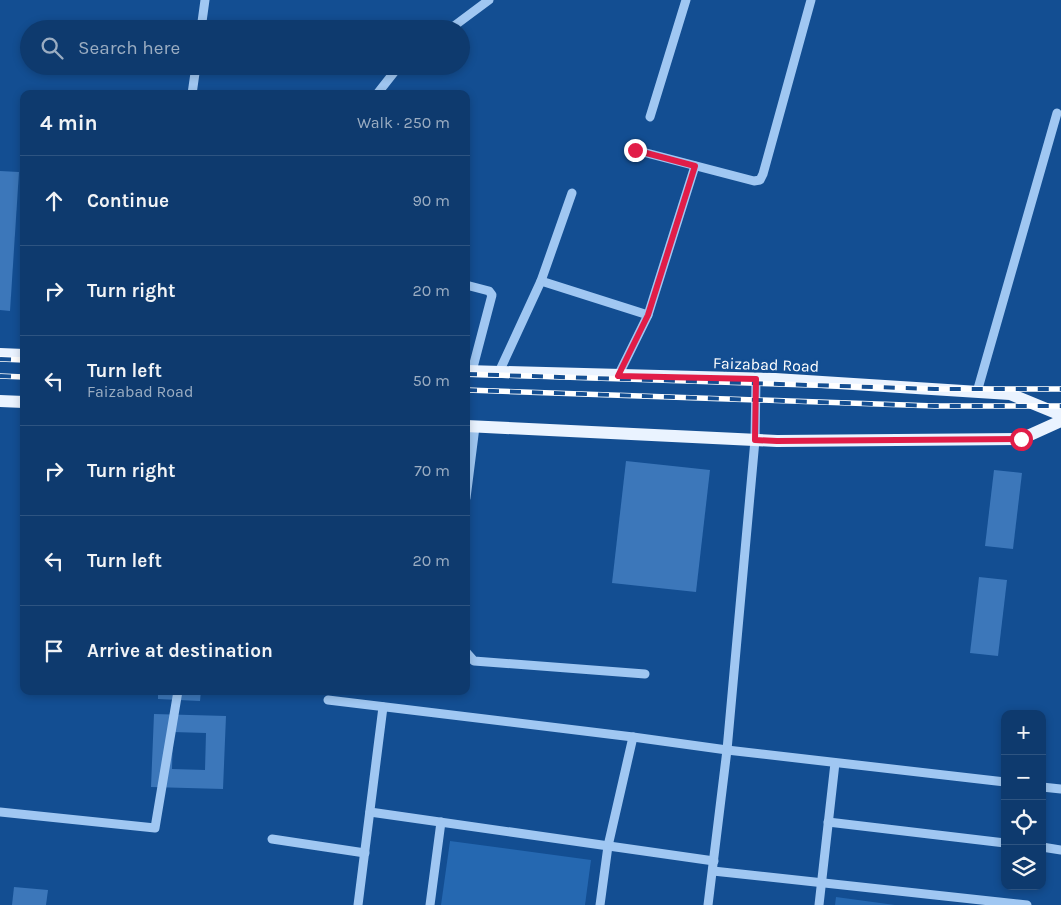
<!DOCTYPE html>
<meta charset="utf-8">
<style>
body{margin:0;font-family:Karla,sans-serif;background:#174173;color:#f1f3f6}
.controls{position:absolute;right:15px;bottom:15px;display:grid;overflow:hidden;border-radius:10px;box-shadow:0 2px 8px #0003}
.controls button{width:45px;height:45px;display:grid;place-items:center;padding:0;border:0;border-bottom:1px solid #2e5481;background:#0e3a6e;color:#f1f3f6;font:25px sans-serif}
.stop{position:absolute;width:15px;height:15px;margin:-11px;border:4px solid #e11d48;border-radius:50%;background:#fff}
.stop.end{background:#e11d48;border-color:#fff;box-shadow:0 1px 5px #0008}
.list{margin:0;padding:0;list-style:none}
h2{display:flex;justify-content:space-between;align-items:center;height:65px;margin:0;padding:0 20px;font-size:21px}
h2 small{font-size:16px;font-weight:400;color:#9badc2}
.list li{display:grid;grid-template-columns:32px 1fr auto;gap:15px;align-items:center;box-sizing:border-box;height:90px;padding:0 20px;border-top:1px solid #2e5481}
.list b{display:block;font-size:19px;white-space:nowrap}
.list p{margin:0;font-size:16px;white-space:nowrap;color:#9badc2}
.list em{font-size:16px;font-style:normal;color:#9badc2}
.icon{flex:none;width:28px;height:28px;fill:none;stroke:currentColor;stroke-width:2;stroke-linecap:round;stroke-linejoin:round}
.map{position:relative;flex:none;width:1061px;height:905px;overflow:hidden}
.search{position:absolute;background:#0e3a6e;box-shadow:0 2px 8px #0003;left:20px;top:20px;width:450px;height:55px;display:flex;align-items:center;gap:12px;box-sizing:border-box;padding:0 18px;border-radius:28px;color:#9badc2;font-size:19px}
.panel{position:absolute;background:#0e3a6e;box-shadow:0 2px 8px #0003;left:20px;top:90px;width:450px;height:605px;border-radius:10px}
.map>svg:first-child{display:block}
</style>
<div class="map">
<svg width="1061" height="905" viewBox="0 0 1061 905">
<rect width="100%" height="100%" fill="#134e92"/>
<g fill="#2568b1">
<path d="M 450,841 L 591,860 L 585,905 L 441,905 Z"/>
<path d="M 836,897 L 895,905 L 835,905 Z"/>
</g>
<g fill="#3c77ba" fill-rule="evenodd">
<path d="M 0,171 L 19,172 L 10,311 L 0,310 Z"/>
<path d="M 626,461 L 710,470 L 696,592 L 612,583 Z"/>
<path d="M 994,470 L 1022,473 L 1013,549 L 985,546 Z"/>
<path d="M 979,577 L 1007,580 L 998,656 L 970,653 Z"/>
<path d="M 158,691 L 201,691 L 200,701 L 158,699 Z"/>
<path d="M 154,714 L 226,716 L 223,789 L 151,787 ZM 173,732 L 206,733 L 205,770 L 172,769 Z"/>
<path d="M 14,887 L 48,890 L 46,905 L 12,905 Z"/>
</g>
<g fill="none" stroke-linecap="round" stroke-linejoin="round">
<g stroke="#a0c7f2" stroke-width="9">
<path d="M 201,29 L 205,0"/>
<path d="M 450,29 L 489,0"/>
<path d="M 192,94 L 196,66"/>
<path d="M 377,94 L 399,66"/>
<path d="M 650,117 L 686,0"/>
<path d="M 635,150 L 754,181 L 760,180 L 763,174 L 811,0"/>
<path d="M 541,281 L 648,315"/>
<path d="M 466,285 L 489,291 L 492,295 L 472,371"/>
<path d="M 499,372 L 541,281 L 572,193"/>
<path d="M 618,376 L 648,315 L 695,166"/>
<path d="M 977,392 L 1057,113"/>
<path d="M 466,498 L 475,427"/>
<path d="M 466,652 L 474,661 L 645,674"/>
<path d="M 328,700 L 633,737 L 727,750 L 1005,782"/>
<path d="M 1042,787 L 1061,789"/>
<path d="M 0,812 L 155,828 L 178,691"/>
<path d="M 370,812 L 714,861"/>
<path d="M 828,822 L 1005,843"/>
<path d="M 272,839 L 365,853"/>
<path d="M 1042,847 L 1061,850"/>
<path d="M 713,871 L 1027,905"/>
<path d="M 358,905 L 383,707"/>
<path d="M 430,905 L 441,822"/>
<path d="M 600,905 L 608,846 L 633,737"/>
<path d="M 708,905 L 727,750 L 755,440 L 756,379"/>
<path d="M 819,905 L 835,763"/>
</g>
<g stroke="#eaf3ff" stroke-width="12">
<path d="M 0,354 L 24,355"/>
<path d="M 466,371 L 775,379 L 1010,394 L 1061,415"/>
<path d="M 0,401 L 24,402"/>
<path d="M 466,426 L 777,441 L 1021,439 L 1061,421"/>
</g>
<g stroke="#fff" stroke-width="5.5">
<g id="rail">
<path d="M 0,359 L 24,360"/>
<path d="M 466,374 L 935,389 L 1061,389"/>
<path d="M 0,376 L 24,377"/>
<path d="M 466,390 L 935,406 L 1061,406"/>
</g>
</g>
<use href="#rail" stroke="#134e92" stroke-width="4" stroke-dasharray="11" stroke-linecap="butt"/>
</g>
<g fill="none" stroke-linecap="round" stroke-linejoin="round">
<path stroke="#e11d48" stroke-width="6" d="M 635,150 L 695,166 L 648,315 L 618,376 L 756,379 L 755,440 L 777,441 L 1021,439"/>
</g>
<g text-anchor="middle" stroke-width="5" stroke-linejoin="round" paint-order="stroke">
<g font-size="16" fill="#fff" stroke="#134e92">
<text transform="translate(766 364) rotate(2)" y="6">Faizabad Road</text>
</g>
</g>
</svg>
<div class="controls">
<button>+</button>
<button>−</button>
<button><svg class="icon" aria-label="locate" viewBox="0 0 24 24"><circle cx="12" cy="12" r="6"/><path d="M12 2v4M12 18v4M2 12h4M18 12h4"/></svg></button>
<button><svg class="icon" aria-label="layers" viewBox="0 0 24 24"><path d="M12 4l9 5-9 5-9-5zM3 14l9 5 9-5"/></svg></button>
</div>
<div class="stop" style="left:1021px;top:439px"></div>
<div class="stop end" style="left:635px;top:150px"></div>
<div class="search"><svg class="icon" aria-label="search" viewBox="0 0 24 24"><circle cx="10" cy="10" r="6"/><path d="M15 15l6 6"/></svg>Search here</div>
<section class="panel">
<h2>4 min<small>Walk · 250 m</small></h2>
<ul class="list">
<li><svg class="icon" aria-label="ahead" viewBox="0 0 24 24"><path d="M12 20V5M6 11l6-6 6 6"/></svg><div><b>Continue</b></div><em>90 m</em></li>
<li><svg class="icon" aria-label="right" viewBox="0 0 24 24"><path d="M7 20v-9h11M14 6l5 5-5 5"/></svg><div><b>Turn right</b></div><em>20 m</em></li>
<li><svg class="icon" aria-label="left" viewBox="0 0 24 24"><path d="M17 20v-9H6M10 6l-5 5 5 5"/></svg><div><b>Turn left</b><p>Faizabad Road</p></div><em>50 m</em></li>
<li><svg class="icon" aria-label="right" viewBox="0 0 24 24"><path d="M7 20v-9h11M14 6l5 5-5 5"/></svg><div><b>Turn right</b></div><em>70 m</em></li>
<li><svg class="icon" aria-label="left" viewBox="0 0 24 24"><path d="M17 20v-9H6M10 6l-5 5 5 5"/></svg><div><b>Turn left</b></div><em>20 m</em></li>
<li><svg class="icon" aria-label="arrive" viewBox="0 0 24 24"><path d="M6 21V4h12l-3 4 3 4H6"/></svg><div><b>Arrive at destination</b></div></li>
</ul>
</section>
</div>
